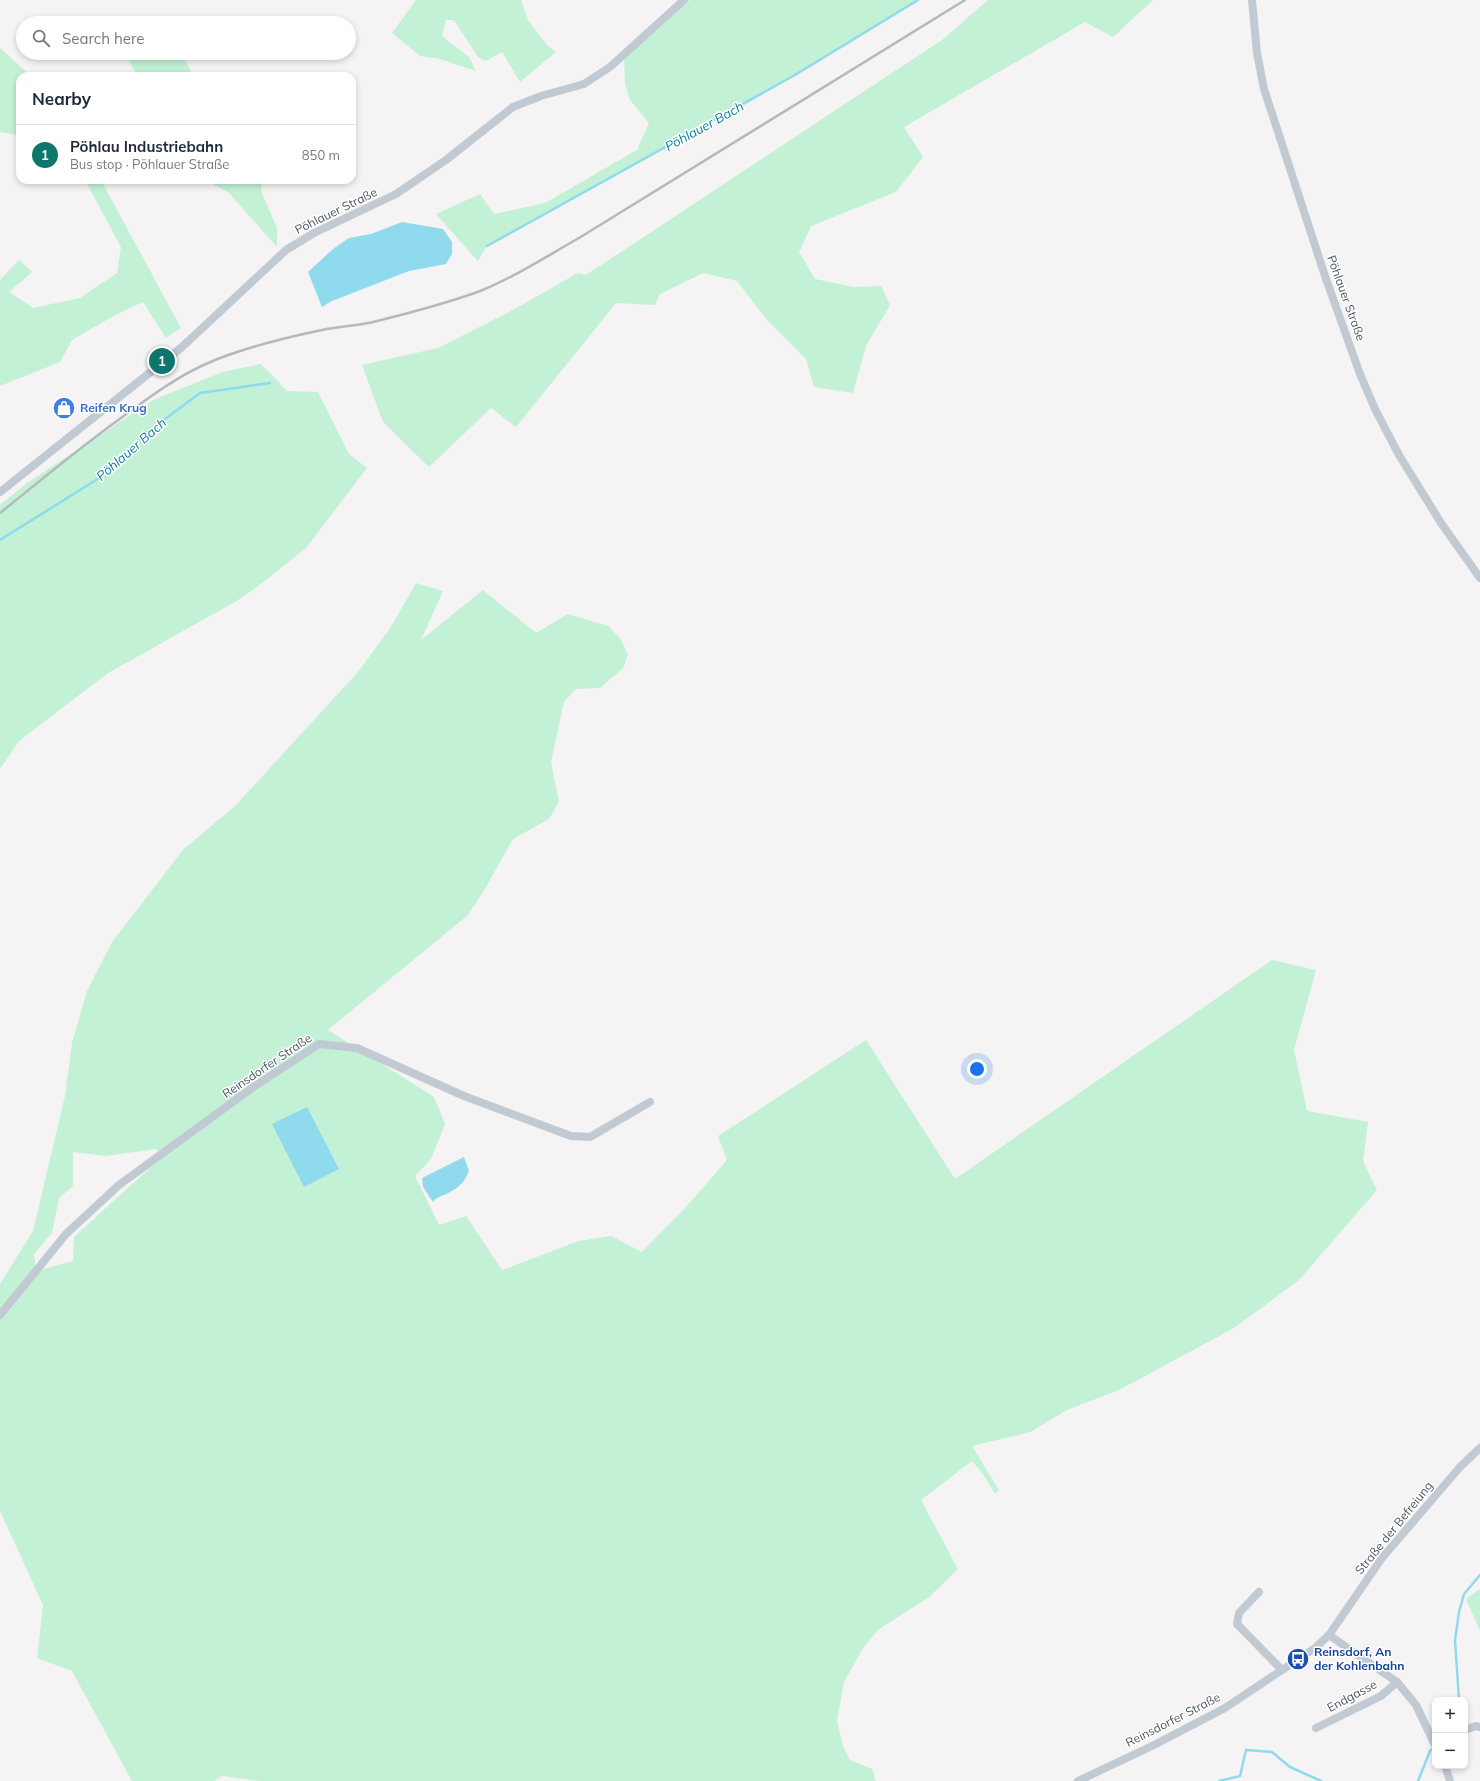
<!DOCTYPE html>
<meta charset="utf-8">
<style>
body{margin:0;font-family:Mulish,sans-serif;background:#f2f2f3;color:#1f2937}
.controls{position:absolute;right:12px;bottom:12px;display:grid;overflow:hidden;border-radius:8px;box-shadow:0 2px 6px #0003}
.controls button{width:36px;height:36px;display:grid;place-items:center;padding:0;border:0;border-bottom:1px solid #e0e1e3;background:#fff;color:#1f2937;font:20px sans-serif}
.you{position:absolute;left:977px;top:1069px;width:14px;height:14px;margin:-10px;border:3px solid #fff;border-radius:50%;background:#1a73e8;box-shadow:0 0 0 6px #1a73e833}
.badge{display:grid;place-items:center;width:26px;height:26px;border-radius:50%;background:#0f766e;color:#fff;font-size:13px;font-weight:700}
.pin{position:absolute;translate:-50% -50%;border:2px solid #fff;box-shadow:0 1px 4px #0006}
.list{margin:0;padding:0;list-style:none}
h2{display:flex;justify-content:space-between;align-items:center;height:52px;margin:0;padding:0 16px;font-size:17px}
h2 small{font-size:13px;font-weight:400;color:#747a83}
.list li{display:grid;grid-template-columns:26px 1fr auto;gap:12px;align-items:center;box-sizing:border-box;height:60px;padding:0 16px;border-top:1px solid #e0e1e3}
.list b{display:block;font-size:15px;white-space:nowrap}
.list p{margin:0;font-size:13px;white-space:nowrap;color:#747a83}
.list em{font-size:13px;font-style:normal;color:#747a83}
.icon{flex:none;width:22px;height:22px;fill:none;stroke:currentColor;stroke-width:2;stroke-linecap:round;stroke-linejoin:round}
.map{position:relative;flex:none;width:1480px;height:1781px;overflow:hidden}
.search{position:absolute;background:#fff;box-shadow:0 2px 6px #0003;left:16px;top:16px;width:340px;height:44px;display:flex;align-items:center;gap:10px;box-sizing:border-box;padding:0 14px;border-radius:22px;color:#747a83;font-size:15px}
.panel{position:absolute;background:#fff;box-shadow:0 2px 6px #0003;left:16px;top:72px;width:340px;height:112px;border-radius:12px}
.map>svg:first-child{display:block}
</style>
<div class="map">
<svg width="1480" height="1781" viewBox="0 0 1480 1781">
<rect width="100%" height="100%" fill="#f5f3f3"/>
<g fill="#c3f1d5" fill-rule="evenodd">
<path d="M 416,0 L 521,0 L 528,20 L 547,45 L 556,52 L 520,82 L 502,52 L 486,61 L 478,57 L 454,20 L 446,20 L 442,36 L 469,57 L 476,71 L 440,59 L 420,56 L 392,33 Z"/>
<path d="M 690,0 L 918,0 L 795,75 L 487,246 L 478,261 L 436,214 L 480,194 L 494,214 L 545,203 L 637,150 L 649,123 L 630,100 L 625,84 L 624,59 Z"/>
<path d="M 988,0 L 1153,0 L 1113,37 L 1085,22 L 904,127 L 923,157 L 896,192 L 811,226 L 799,252 L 815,279 L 854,287 L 881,286 L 890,305 L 866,346 L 853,393 L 814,387 L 806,359 L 767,320 L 737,281 L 703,273 L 660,294 L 655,305 L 616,303 L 516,427 L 491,408 L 429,467 L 383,422 L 362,365 L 438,348 L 511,311 L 578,273 L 586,275 L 942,40 Z"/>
<path d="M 0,48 L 31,76 L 20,76 L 20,138 L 14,134 L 0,132 Z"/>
<path d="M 122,53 L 182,53 L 193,76 L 137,76 L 128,59 Z"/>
<path d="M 85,180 L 101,180 L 181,328 L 166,338 L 143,302 L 115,315 L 72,340 L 60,362 L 0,386 L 0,280 L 19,260 L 32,272 L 9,292 L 33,308 L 80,298 L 117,273 L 121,247 Z"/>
<path d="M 206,180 L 262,180 L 261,191 L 277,228 L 277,247 L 229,193 Z"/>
<path d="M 261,364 L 287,391 L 318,392 L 349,454 L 367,468 L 306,548 L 257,587 L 235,602 L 108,673 L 19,741 L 0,769 L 0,505 L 27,483 L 153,400 L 223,372 Z"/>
<path d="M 416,583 L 443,591 L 421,640 L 483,590 L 536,633 L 568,614 L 608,626 L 620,638 L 628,655 L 623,668 L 600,688 L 576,689 L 564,702 L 551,762 L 559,802 L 549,819 L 513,839 L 485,889 L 468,915 L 328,1030 L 434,1097 L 445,1124 L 431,1159 L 415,1176 L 439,1225 L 466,1216 L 502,1270 L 579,1241 L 611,1236 L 642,1252 L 687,1206 L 727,1160 L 718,1136 L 866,1040 L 955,1179 L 1272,960 L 1316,970 L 1294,1050 L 1307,1111 L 1368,1122 L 1363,1161 L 1377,1190 L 1299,1280 L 1234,1328 L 1119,1390 L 1067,1410 L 1030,1432 L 972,1446 L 999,1490 L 995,1494 L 983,1474 L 972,1461 L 921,1500 L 958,1569 L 928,1598 L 879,1629 L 863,1648 L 844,1682 L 837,1721 L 843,1746 L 850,1760 L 872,1769 L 876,1781 L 260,1781 L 222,1776 L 214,1781 L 132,1781 L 72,1671 L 37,1658 L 43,1605 L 0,1511 L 0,1284 L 33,1231 L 65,1096 L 72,1043 L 87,991 L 112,942 L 183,850 L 236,805 L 358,672 L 391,627 ZM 156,1149 L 162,1157 L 74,1237 L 73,1261 L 36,1271 L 34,1254 L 52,1233 L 59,1198 L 73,1186 L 73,1152 L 105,1156 Z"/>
<path d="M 1480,1589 L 1480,1631 L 1466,1599 Z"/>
</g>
<g fill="#90daee">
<path d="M 402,222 L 443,229 L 452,242 L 452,254 L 446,264 L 409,271 L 332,301 L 322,307 L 308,272 L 333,249 L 349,238 L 371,234 Z"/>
<path d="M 307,1107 L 339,1169 L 304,1187 L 272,1124 Z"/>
<path d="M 464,1157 L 469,1171 C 465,1181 460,1187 450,1192 C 444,1196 437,1196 433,1202 L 423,1187 L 422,1178 Z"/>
</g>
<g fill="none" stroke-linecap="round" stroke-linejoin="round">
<g stroke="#90daee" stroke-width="2.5">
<path d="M 487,246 L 795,75 L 918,0"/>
<path d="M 0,540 L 104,475 L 145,434 L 200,393 L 270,383"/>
<path d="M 1459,1700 L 1455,1640 L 1459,1612 L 1464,1594 L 1480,1575"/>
<path d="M 1219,1781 L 1240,1776 L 1246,1750 L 1272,1752 L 1290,1767 L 1321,1781"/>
<path d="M 1418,1781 L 1430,1751 L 1435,1747"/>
</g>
<g stroke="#c1cad2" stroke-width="8">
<path d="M 1252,0 L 1257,53 L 1264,89 L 1325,276 L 1360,374 L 1375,409 L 1399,455 L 1441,523 L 1480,578"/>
<path d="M 0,492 L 182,347 L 286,250 L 314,233 L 396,194 L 446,160 L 513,107 L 541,96 L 584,84 L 610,67 L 684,0"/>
<path d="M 0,1315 L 66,1234 L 119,1185 L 252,1088 L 319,1044 L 357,1048 L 464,1096 L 571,1136 L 590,1137 L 650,1102"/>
<path d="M 1259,1592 L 1239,1613 L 1237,1624 L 1282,1670"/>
<path d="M 1329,1635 L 1397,1682 L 1416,1705 L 1435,1745"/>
<path d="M 1316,1728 L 1381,1696 L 1397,1682"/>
<path d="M 1465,1730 L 1476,1726 L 1480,1727"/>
<path d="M 1445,1766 L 1450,1781"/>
<path d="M 1078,1781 L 1154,1745 L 1225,1708 L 1315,1648 L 1329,1635 L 1382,1558 L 1460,1467 L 1480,1448"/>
</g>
<path stroke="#b5b8bd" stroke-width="2.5" d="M 0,513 C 40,481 79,448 121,418 C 151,396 180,374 215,360 C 248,347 288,337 322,330 C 341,326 359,326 377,321 C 410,313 443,304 475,293 C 512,279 545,257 579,238 L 965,0"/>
</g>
<defs>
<g id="shop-disc" transform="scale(1.15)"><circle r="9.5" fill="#3f7fe0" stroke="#fff"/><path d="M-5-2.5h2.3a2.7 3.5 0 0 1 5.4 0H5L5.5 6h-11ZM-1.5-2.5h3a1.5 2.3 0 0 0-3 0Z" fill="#fff"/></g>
<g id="bus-disc" transform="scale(1.15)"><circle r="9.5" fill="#1a4fb4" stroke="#fff"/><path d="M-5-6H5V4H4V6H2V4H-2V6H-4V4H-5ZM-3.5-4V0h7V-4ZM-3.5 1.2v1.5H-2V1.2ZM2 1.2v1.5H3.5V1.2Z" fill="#fff"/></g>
</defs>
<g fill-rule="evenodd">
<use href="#shop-disc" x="64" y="408"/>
<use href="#bus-disc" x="1298" y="1659"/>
</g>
<g text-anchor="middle" stroke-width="3" stroke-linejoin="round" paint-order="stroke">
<g font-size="12" fill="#4a5661" stroke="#fff">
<text transform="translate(336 211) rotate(-26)" y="4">Pöhlauer Straße</text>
<text transform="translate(1346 298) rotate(70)" y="4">Pöhlauer Straße</text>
<text transform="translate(267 1066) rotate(-34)" y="4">Reinsdorfer Straße</text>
<text transform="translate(1394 1528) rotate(-51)" y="4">Straße der Befreiung</text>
<text transform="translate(1352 1696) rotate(-28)" y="4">Endgasse</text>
<text transform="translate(1173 1720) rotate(-27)" y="4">Reinsdorfer Straße</text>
</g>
<g font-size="12" font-weight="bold" fill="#366cbe" stroke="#fff" text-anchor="start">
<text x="80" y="412">Reifen Krug</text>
</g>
<g font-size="12" font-weight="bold" fill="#164399" stroke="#fff" text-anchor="start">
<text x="1314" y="1656">Reinsdorf, An<tspan x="1314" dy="14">der Kohlenbahn</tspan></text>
</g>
<g font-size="13" font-style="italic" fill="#0c7c9b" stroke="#fff">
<text transform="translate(704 126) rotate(-29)" y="5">Pöhlauer Bach</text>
<text transform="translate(131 449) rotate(-41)" y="5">Pöhlauer Bach</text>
</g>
</g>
</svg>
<div class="controls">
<button>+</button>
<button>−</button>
</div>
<div class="you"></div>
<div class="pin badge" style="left:162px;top:361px">1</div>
<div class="search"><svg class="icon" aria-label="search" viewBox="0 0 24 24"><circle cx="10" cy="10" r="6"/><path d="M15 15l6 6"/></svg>Search here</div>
<section class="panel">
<h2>Nearby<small></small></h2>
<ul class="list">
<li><span class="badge">1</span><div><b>Pöhlau Industriebahn</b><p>Bus stop · Pöhlauer Straße</p></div><em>850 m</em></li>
</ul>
</section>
</div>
